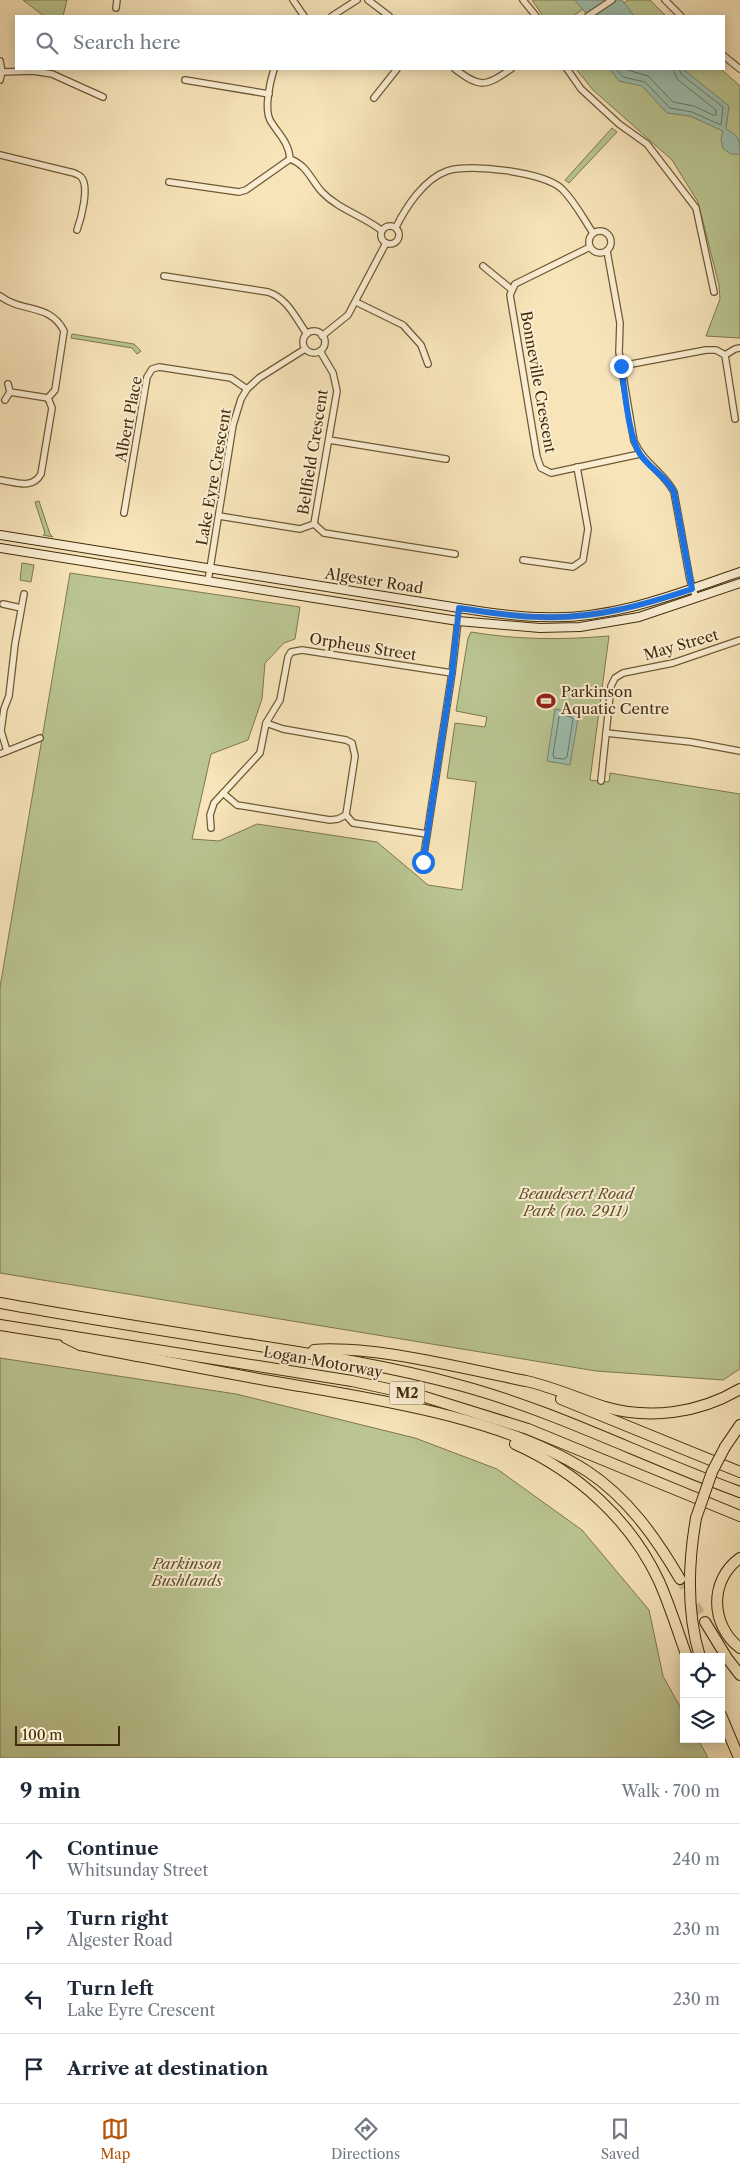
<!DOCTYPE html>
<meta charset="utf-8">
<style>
body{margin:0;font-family:"Libre Caslon Text",serif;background:#f6f6f7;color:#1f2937}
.controls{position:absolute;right:15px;bottom:15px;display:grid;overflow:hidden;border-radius:0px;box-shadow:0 2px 12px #0003}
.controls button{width:45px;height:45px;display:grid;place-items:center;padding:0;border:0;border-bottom:1px solid #e0e1e3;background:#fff;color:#1f2937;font:25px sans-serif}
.scale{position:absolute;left:15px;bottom:12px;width:105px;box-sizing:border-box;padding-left:5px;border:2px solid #422c0b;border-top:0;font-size:14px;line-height:18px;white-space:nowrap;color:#422c0b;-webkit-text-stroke:4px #faedd2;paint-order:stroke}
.stop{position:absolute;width:15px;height:15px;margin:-11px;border:4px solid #1a73e8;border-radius:50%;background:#fff}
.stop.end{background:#1a73e8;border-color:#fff;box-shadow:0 1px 5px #0008}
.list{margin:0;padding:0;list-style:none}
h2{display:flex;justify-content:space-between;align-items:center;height:65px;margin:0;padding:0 20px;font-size:21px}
h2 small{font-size:16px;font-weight:400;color:#747a83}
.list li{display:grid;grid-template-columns:32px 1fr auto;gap:15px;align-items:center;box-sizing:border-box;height:70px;padding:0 20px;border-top:1px solid #e0e1e3}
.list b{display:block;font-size:19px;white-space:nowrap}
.list p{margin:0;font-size:16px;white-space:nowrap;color:#747a83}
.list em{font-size:16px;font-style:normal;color:#747a83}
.icon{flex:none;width:28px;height:28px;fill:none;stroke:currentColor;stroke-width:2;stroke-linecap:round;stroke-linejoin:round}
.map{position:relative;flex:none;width:740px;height:1758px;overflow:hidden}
.search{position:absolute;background:#fff;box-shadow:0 2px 12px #0003;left:15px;right:15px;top:15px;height:55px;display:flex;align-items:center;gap:12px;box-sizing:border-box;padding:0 18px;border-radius:0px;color:#747a83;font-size:19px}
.sheet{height:345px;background:#fff}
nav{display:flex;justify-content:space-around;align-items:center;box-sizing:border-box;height:70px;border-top:1px solid #e0e1e3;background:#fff;font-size:14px;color:#747a83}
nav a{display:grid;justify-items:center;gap:2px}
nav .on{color:#b45309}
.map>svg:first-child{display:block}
</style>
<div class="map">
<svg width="740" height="1758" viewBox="0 0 740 1758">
<rect width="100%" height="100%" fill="#f7e4b9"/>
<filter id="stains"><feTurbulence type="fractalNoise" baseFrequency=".004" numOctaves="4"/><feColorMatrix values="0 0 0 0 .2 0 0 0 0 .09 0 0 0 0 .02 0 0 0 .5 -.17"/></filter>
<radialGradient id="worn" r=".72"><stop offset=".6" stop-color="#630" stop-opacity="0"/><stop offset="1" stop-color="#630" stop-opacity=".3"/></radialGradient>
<g fill="#bac591" stroke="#7e784e">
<path d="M 23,0 L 67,0 L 63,16 L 44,16 Z"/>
<path d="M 532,0 L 596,0 L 573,16 L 543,16 Z"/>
<path d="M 628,0 L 650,0 L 666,16 L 604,16 Z"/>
<path d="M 576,69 L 721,69 L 740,86 L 740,338 L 706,336 L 720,299 L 719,285 L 698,202 L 672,160 L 593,90 Z"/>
<path d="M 612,128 L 617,132 L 569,183 L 565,180 Z"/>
<path d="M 72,334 L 134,344 L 141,351 L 137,354 L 132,348 L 71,338 Z"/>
<path d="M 39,501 L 50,534 L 53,537 L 43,535 L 45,533 L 35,502 Z"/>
<path d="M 22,563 L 34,565 L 31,582 L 20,580 Z"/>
<path d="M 70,573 L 300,607 L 295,639 L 284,643 L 265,663 L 262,699 L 248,740 L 211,754 L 192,839 L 219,841 L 257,824 L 377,842 L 428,885 L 462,890 L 476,782 L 447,778 L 455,723 L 485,727 L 487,717 L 456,711 L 468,638 L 471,632 C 519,640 561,640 609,636 L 590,780 L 609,782 L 610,773 L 740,794 L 740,1369 L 723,1380 L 596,1371 L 0,1273 L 0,987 Z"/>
<path d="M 0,1358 L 236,1394 L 415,1438 L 497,1469 L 582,1530 L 649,1610 L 663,1676 L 684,1714 L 684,1739 L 698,1739 L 708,1758 L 0,1758 Z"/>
</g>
<g fill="#9dbfb0" stroke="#79846e">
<path d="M 575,0 L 622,0 L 634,16 L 588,16 Z"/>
<path d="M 610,69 L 683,69 L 729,106 L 726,129 C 739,136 740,140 740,154 L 731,154 L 723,148 L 721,139 L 723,131 L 690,116 L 667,113 L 642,86 L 619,81 Z"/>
<path d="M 555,709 L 579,713 L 570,765 L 547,761 Z"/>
</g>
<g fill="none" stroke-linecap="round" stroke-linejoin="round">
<g stroke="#70765e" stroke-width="1">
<path d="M 616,69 L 623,77 L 645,82 L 670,108 L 692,112 L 721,125 L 723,107 L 682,75 L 679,69"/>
<path d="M 624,69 L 648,76 L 673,102 L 694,106 L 713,115 L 716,115 L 716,110 L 677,79 L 673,69"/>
<path d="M 562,715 L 571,717 L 573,719 L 567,757 L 564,759 L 554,758 L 553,755 L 559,717 Z"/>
</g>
<path stroke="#d3bf96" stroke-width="10" stroke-dasharray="10 5" stroke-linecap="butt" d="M 680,1579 L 705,1622"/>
<g stroke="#6f5a36" stroke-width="8">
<g id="street">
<path d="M 293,0 L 304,16"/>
<path d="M 368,0 L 389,16"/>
<path d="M 523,0 L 536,16"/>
<path d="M 665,0 L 681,16"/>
<path d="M 116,8 L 117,0"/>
<path d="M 332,16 L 357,0"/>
<path d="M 588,16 L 612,0"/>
<path d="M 724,56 L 740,69"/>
<path d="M 0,61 L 2,72 L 0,80"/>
<path d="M 274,69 C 270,82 264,108 270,120 C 278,134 289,142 290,159 C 307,165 311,180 322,192 C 338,209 363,216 381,230"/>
<path d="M 455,69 C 480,88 485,87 511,69"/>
<path d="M 567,69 L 581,89 L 619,124 L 647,144 L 696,208 L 714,292"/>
<path d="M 2,72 L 33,71 L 52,74 L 103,97"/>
<path d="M 185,80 L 269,94"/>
<path d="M 374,98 L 397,69"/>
<path d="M 0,155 L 74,173 C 74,173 81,176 81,177 C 90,186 81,219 77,230"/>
<path d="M 169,182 L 239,192 L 246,190 L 290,159"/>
<circle cx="390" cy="235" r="9"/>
<path d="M 396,227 C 406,207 424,179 447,171 C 470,163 544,172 562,189 C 575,202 583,218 593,233"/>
<circle cx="600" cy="242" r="11"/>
<path d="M 590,247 L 515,284 L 510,295 L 537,457 L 541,468 L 551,473 L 640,454"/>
<path d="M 607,251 L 620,323 L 619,352 L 634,441 C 644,464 663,471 674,492 L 690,580 L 696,598"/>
<path d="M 483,266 L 511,289"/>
<path d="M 164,276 L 268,292 C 288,299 295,317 307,334"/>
<path d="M 0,296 C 22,313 50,303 64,331 L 55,390 L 48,398 L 52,408 L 41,474 C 32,490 16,482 0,480"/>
<path d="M 356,302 L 403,325 L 421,345 L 428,364"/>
<circle cx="314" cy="342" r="11"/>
<path d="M 322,336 L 348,315 L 386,243"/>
<path d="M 725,355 L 735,419"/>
<path d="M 621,366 L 706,350 L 716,350 L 725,355 L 735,349 L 740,348"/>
<path d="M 10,392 L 48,398"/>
<path d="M 5,400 L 10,392 L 8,384"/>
<path d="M 329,440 L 446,459"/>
<path d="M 124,513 L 147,377 L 152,369 L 159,367 L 231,378 L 247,389"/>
<path d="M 219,516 L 300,529 L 314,524 L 337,391 L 333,373 L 320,351"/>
<path d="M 314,524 L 324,533 L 455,554"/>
<path d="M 523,560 L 573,567 L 583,560 L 588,529 L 577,467"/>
<path d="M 208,581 L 233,425 L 241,399 L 247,389 L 259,378 L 305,349"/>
<path d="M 3,604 L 21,608"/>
<path d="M 266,723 L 283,729 L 346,740 L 352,743 L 355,756 L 346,815"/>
<path d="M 606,733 L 691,742 L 740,751"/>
<path d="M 7,751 L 1,731 L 4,709 L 9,696 L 15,644 L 24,594"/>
<path d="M 0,754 L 40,738"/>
<path d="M 601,781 L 611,686 L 615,678 L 623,673 L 673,663 L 740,640"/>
<path d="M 223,793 L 237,805 L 330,820 L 338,819 L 346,815"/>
<path d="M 346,815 L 353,823 L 427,834"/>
<path d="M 211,828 L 210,815 L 214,803 L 260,753 L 266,723 L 280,700 L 288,657 L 291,652 L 302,650 L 452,673"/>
<path d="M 423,861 L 452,673 L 458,621"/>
</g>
</g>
<g stroke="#422c0b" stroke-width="10">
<g id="secondary">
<path d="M 0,535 L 459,608 C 487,612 514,617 543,617 C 612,620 676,594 740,572"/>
<path d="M 0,548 L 458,621 L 540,628 L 580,627 L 639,617 L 740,583"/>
</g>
</g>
<g stroke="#422c0b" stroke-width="12">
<g id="highway">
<path d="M 0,1303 C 82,1318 165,1331 247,1344 C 319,1355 389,1366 459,1385 C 556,1411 646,1458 740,1492"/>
<path d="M 0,1325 L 352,1381 L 425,1397 L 528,1429 L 740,1516"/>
<path d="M 66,1338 L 80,1345 C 149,1358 218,1372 288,1384 C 382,1400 506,1419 587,1471 C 628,1498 656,1538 680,1579"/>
<path d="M 314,1350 C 334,1348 353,1350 374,1352 C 425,1358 475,1371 526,1381 C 553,1387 579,1399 605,1407 C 650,1420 700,1413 740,1389"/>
<path d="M 561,1399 L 740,1472"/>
<path d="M 515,1444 C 577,1472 630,1519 659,1581 C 670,1606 678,1632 687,1657"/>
<path d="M 725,1447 L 740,1425"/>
<path d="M 696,1518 C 688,1564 686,1611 700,1657"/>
<path d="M 740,1558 C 709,1580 710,1625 740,1648"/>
<path d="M 705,1622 L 727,1658 L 740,1675"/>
<path d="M 721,1715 L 739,1758"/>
</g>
</g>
<use href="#street" stroke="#faedd2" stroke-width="5.5"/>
<use href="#secondary" stroke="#faedd2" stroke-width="8"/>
<use href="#highway" stroke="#f7e4b9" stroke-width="10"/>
<g stroke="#422c0b" stroke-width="12" stroke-linecap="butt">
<path id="highway-bridge" d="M 696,1518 L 712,1472 L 725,1447"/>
</g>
<use href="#highway-bridge" stroke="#f7e4b9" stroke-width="10"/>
</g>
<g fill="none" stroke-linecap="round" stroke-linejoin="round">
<path stroke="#1a73e8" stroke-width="6" d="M 423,862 L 452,673 L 459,608 C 487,612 514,617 542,617 C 594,619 644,605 692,589 L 674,492 C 666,476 650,469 640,454 C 628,436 625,389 621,366"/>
</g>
<defs>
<g id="stadium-bare" transform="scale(1.5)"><path d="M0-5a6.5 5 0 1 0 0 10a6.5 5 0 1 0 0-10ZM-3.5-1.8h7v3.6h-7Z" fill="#8f2418" stroke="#faedd2" stroke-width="2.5" paint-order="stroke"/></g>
</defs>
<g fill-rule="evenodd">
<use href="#stadium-bare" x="546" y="701"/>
</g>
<g text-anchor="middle" stroke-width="4" stroke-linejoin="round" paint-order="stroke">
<rect fill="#faedd2" stroke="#796647" stroke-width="1" x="389.5" y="1381.5" width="35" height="23" rx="4"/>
<g font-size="14" font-weight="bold" fill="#422c0b">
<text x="407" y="1398">M2</text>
</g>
<g font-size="15" fill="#422c0b" stroke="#faedd2">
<text transform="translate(538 382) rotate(80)" y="5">Bonneville Crescent</text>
<text transform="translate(129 419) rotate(-79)" y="5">Albert Place</text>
<text transform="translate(313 452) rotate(-81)" y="5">Bellfield Crescent</text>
<text transform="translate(214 477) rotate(-80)" y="5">Lake Eyre Crescent</text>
<text transform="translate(374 581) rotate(9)" y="5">Algester Road</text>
<text transform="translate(681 645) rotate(-16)" y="5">May Street</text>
<text transform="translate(363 647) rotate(9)" y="5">Orpheus Street</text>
<text transform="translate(323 1362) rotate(10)" y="5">Logan Motorway</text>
</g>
<g font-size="15" fill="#422c0b" stroke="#faedd2" text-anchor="start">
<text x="561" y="697">Parkinson<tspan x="561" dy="17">Aquatic Centre</tspan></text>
</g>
<g font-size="15" font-style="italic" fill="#60522c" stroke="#faedd2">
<text x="576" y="1199">Beaudesert Road<tspan x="576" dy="17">Park (no. 2911)</tspan></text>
<text x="187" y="1569">Parkinson<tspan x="187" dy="17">Bushlands</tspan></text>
</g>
</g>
<rect width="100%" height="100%" filter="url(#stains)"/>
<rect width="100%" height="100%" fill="url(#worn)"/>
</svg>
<div class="controls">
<button><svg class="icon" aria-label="locate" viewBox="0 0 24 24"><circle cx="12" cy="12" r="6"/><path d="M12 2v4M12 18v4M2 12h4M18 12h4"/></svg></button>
<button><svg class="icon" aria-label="layers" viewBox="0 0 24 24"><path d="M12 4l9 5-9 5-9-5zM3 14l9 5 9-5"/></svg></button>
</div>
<div class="scale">100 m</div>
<div class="stop" style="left:423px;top:862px"></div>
<div class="stop end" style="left:621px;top:366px"></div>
<div class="search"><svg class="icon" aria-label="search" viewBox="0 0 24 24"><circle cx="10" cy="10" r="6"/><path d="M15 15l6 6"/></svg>Search here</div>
</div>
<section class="sheet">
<h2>9 min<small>Walk · 700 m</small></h2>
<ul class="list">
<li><svg class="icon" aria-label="ahead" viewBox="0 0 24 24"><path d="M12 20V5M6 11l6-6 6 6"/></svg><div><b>Continue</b><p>Whitsunday Street</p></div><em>240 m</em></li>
<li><svg class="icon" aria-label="right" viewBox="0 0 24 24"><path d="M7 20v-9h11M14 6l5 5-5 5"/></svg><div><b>Turn right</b><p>Algester Road</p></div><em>230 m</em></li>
<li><svg class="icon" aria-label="left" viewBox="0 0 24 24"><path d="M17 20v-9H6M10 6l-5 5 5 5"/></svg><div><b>Turn left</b><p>Lake Eyre Crescent</p></div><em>230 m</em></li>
<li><svg class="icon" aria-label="arrive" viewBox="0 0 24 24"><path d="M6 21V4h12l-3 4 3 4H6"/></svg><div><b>Arrive at destination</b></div></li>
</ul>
</section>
<nav>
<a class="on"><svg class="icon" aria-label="map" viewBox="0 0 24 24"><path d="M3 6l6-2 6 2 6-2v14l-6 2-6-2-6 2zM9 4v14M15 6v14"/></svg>Map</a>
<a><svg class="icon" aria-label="directions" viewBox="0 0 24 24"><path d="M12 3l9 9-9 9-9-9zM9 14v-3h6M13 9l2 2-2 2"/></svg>Directions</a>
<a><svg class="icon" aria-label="saved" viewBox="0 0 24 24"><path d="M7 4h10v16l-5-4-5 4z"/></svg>Saved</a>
</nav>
